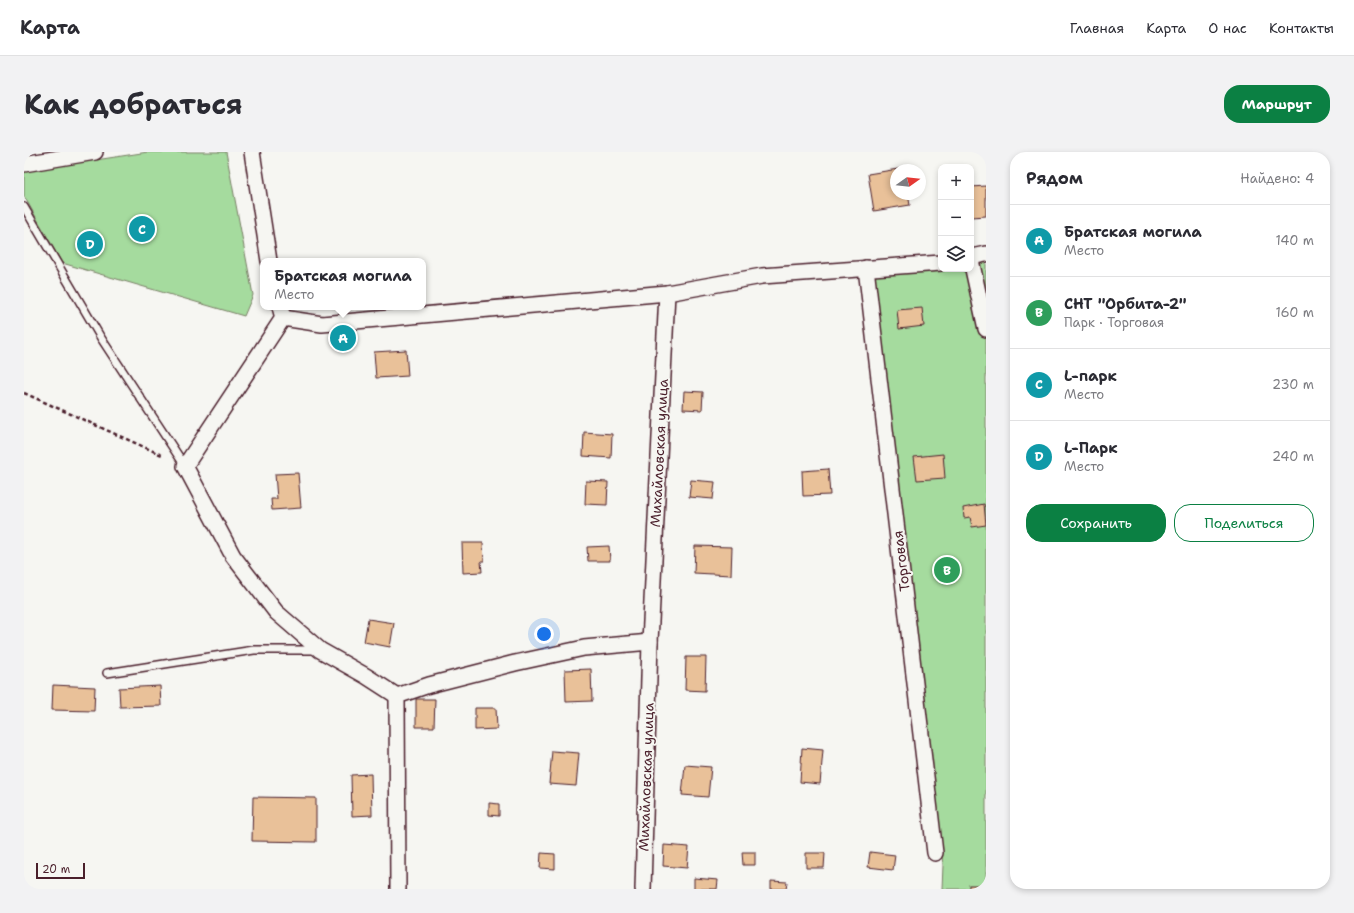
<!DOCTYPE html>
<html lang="ru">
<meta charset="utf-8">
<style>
body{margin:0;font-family:"Shantell Sans",sans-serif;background:#f2f2f3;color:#2b2b33}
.controls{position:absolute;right:12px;top:12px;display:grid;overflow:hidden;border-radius:8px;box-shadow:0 2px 6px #0003}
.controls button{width:36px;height:36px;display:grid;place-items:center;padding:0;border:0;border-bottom:1px solid #e1e1e2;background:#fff;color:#2b2b33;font:20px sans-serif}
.compass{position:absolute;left:866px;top:12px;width:36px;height:36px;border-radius:50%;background:#fff;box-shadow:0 2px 6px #0003;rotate:75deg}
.scale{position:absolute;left:12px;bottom:10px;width:49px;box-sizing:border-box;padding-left:4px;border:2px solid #4a1f2b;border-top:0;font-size:11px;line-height:14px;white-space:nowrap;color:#4a1f2b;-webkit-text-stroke:3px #f6f6f2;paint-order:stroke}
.you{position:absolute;left:520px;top:482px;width:14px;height:14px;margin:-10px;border:3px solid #fff;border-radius:50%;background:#1a73e8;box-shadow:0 0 0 6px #1a73e833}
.badge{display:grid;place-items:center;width:26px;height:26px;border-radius:50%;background:#0b8043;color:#fff;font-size:13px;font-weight:700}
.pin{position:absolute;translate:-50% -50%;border:2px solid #fff;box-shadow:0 1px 4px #0006}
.popup{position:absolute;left:236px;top:106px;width:166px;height:52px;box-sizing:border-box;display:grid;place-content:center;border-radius:8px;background:#fff;filter:drop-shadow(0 1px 3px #0005);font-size:13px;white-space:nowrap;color:#7c7c81}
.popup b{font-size:15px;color:#2b2b33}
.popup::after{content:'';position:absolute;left:50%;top:100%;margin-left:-8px;border:8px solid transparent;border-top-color:#fff}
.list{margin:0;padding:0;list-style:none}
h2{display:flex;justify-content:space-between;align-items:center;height:52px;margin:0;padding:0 16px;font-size:17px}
h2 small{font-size:13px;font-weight:400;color:#7c7c81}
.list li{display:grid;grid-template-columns:26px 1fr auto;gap:12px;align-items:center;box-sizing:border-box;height:72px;padding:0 16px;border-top:1px solid #e1e1e2}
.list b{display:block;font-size:15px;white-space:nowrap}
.list p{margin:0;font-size:13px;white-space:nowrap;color:#7c7c81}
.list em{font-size:13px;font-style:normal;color:#7c7c81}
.actions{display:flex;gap:8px;padding:12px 16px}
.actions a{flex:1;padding:9px 0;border:1px solid #0b8043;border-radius:16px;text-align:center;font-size:14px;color:#0b8043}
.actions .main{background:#0b8043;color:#fff}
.icon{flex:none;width:22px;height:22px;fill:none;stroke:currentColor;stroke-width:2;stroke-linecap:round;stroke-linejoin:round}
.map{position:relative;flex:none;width:962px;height:737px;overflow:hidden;border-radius:16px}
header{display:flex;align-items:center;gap:24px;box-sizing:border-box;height:56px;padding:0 20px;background:#fff;border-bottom:1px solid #e1e1e2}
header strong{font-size:19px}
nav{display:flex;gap:22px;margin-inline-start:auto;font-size:14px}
.intro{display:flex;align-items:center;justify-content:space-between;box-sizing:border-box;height:96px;padding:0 24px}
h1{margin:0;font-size:28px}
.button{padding:10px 18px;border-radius:16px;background:#0b8043;color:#fff;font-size:14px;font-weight:700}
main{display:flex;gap:24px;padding:0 24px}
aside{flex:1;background:#fff;border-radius:16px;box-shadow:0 2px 6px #0003}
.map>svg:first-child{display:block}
</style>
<header>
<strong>Карта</strong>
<nav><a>Главная</a><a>Карта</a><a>О нас</a><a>Контакты</a></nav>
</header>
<div class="intro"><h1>Как добраться</h1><a class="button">Маршрут</a></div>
<main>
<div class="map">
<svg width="962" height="737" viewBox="0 0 962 737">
<rect width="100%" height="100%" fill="#f6f6f2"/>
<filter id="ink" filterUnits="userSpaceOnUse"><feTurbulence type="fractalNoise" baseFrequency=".025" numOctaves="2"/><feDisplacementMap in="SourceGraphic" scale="8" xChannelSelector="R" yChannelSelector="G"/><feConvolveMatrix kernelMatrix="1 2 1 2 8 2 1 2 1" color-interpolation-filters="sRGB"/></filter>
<g filter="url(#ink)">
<g fill="#a5db9e" stroke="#787d64">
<path d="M 124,0 L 202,0 L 229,143 L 220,164 L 38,111 L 0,44 L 0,19 Z"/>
<path d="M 962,110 L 962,737 L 918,737 L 919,713 L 848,122 L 928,117 L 947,117 L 947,113 Z"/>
</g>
<g fill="#e9c199" stroke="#4a1f2b">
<path d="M 880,16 L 880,18 L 872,18 L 872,42 L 884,42 L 886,53 L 850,59 L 844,22 Z"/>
<path d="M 962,34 L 962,64 L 947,65 L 947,35 Z"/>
<path d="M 898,156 L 900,174 L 875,177 L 873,158 Z"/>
<path d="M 382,198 L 384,224 L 352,226 L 350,200 Z"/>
<path d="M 660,239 L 679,240 L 678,258 L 659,257 Z"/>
<path d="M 560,280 L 588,282 L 587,306 L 559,304 Z"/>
<path d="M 919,302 L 921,326 L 893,328 L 890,305 Z"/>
<path d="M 804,317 L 806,343 L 779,344 L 778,319 Z"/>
<path d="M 274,321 L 277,356 L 248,358 L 247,347 L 253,347 L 251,322 Z"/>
<path d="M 667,328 L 691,330 L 689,347 L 665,345 Z"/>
<path d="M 562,329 L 584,330 L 583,353 L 561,352 Z"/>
<path d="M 960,352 L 962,373 L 948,375 L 946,365 L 940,366 L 939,356 Z"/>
<path d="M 438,391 L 459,391 L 460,409 L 457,409 L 458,420 L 439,421 Z"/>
<path d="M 585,394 L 586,409 L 564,409 L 563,395 Z"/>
<path d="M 671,394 L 708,395 L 707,423 L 670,421 Z"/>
<path d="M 344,467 L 370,471 L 366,495 L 340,490 Z"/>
<path d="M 662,505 L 682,505 L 681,539 L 661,538 Z"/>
<path d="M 567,517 L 568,549 L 542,550 L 541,518 Z"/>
<path d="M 29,533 L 71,535 L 70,559 L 28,558 Z"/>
<path d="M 136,534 L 137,554 L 96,555 L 95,536 Z"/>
<path d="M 392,547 L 411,547 L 410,575 L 392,575 Z"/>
<path d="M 451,556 L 472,556 L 473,577 L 451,578 Z"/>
<path d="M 778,596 L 799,598 L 796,632 L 776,630 Z"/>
<path d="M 528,599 L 555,601 L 552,634 L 525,632 Z"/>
<path d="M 661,613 L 687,615 L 684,645 L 658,643 Z"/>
<path d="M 347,622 L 348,663 L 328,664 L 327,623 Z"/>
<path d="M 229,645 L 292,646 L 292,690 L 228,689 Z"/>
<path d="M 465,651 L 475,652 L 475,664 L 465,663 Z"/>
<path d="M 640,693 L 665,695 L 663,716 L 639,714 Z"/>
<path d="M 718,700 L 731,700 L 731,713 L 719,713 Z"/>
<path d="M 846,700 L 871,703 L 869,718 L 844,715 Z"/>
<path d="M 517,701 L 531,702 L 531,717 L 516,716 Z"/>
<path d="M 782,701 L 801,701 L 800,716 L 782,716 Z"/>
<path d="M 670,726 L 694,728 L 693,737 L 670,737 Z"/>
<path d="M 747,729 L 763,730 L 762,737 L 747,737 Z"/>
<rect x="945" y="733" width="16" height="4"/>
</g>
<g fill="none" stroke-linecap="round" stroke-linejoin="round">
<g stroke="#4a1f2b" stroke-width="10">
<g id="service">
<path d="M 0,55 L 77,186 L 161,314"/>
<path d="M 83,521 L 230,498 L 294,498"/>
</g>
</g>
<g stroke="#4a1f2b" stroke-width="18">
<g id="minor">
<path d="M 228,0 L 245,109"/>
<path d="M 0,12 L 71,0"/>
<path d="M 947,105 L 962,102"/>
<path d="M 947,108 L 962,177"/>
<path d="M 842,116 L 911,701"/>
<path d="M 256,155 L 259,166 L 161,314 L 209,404 L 252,460 L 296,498 L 342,524 L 373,544"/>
<path d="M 259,166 L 298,172 L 643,141 L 738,124 L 917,111"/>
<path d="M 374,737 L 373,544 L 405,533 L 491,511 L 560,496 L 626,490"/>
<path d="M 619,737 L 626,490 L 643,141"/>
</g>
</g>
<path stroke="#4a1f2b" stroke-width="2.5" stroke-dasharray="4 3" stroke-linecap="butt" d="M 0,241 L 140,304"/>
<use href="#service" stroke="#f6f6f2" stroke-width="7"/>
<use href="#minor" stroke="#f6f6f2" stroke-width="15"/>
</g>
</g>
<g text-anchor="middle" stroke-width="4" stroke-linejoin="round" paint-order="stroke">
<g font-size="14" fill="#4a1f2b" stroke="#f6f6f2">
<text transform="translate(635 301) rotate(-87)" y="5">Михайловская улица</text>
<text transform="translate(877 409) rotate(-97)" y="5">Торговая</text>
<text transform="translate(622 625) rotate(-88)" y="5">Михайловская улица</text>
</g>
</g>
</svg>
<div class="controls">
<button>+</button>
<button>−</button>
<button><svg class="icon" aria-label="layers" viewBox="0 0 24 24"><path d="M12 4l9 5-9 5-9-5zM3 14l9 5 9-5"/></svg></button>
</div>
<svg class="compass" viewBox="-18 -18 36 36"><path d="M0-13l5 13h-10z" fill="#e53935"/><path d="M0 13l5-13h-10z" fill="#7c7c81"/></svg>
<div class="scale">20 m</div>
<div class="you"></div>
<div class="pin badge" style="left:319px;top:186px;background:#0f9aa8">A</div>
<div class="popup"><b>Братская могила</b>Место</div>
<div class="pin badge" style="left:923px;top:418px;background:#2e9e5b">B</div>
<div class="pin badge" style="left:118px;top:77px;background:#0f9aa8">C</div>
<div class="pin badge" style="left:66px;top:92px;background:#0f9aa8">D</div>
</div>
<aside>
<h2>Рядом<small>Найдено: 4</small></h2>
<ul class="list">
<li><span class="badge" style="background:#0f9aa8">A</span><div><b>Братская могила</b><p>Место</p></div><em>140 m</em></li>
<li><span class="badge" style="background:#2e9e5b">B</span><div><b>СНТ &quot;Орбита-2&quot;</b><p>Парк · Торговая</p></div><em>160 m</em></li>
<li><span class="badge" style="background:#0f9aa8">C</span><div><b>L-парк</b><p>Место</p></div><em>230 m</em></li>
<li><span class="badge" style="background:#0f9aa8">D</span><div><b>L-Парк</b><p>Место</p></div><em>240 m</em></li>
</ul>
<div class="actions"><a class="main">Сохранить</a><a>Поделиться</a></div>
</aside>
</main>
